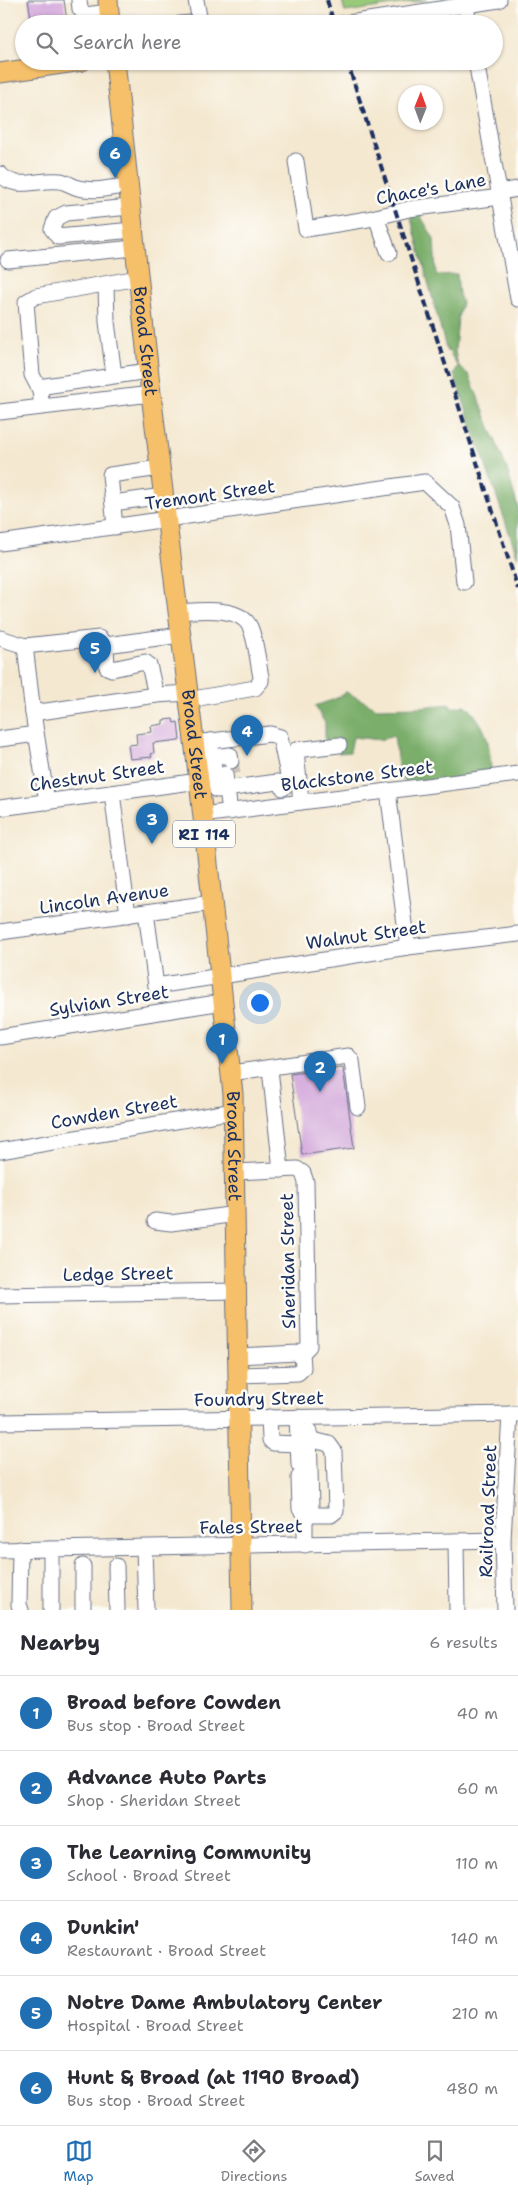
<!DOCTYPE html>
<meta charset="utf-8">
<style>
body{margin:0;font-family:"Shantell Sans",sans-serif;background:#f7f7f7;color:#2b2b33}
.compass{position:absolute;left:398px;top:85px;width:45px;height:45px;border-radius:50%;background:#fff;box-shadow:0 1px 4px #0004;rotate:1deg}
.you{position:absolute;left:259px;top:1002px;width:18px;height:18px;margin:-12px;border:4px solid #fff;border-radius:50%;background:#1a73e8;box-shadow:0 0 0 8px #1a73e833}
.badge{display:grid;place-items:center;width:32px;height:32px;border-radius:50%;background:#1f6fb2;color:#fff;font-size:16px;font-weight:700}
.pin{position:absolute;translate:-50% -41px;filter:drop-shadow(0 1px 2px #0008)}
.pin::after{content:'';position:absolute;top:26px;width:18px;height:15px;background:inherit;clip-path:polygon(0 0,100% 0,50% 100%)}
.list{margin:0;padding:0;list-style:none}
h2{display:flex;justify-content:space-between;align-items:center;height:65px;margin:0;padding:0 20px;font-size:21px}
h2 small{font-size:16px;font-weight:400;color:#7c7c81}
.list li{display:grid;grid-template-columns:32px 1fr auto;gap:15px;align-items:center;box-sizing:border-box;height:75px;padding:0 20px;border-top:1px solid #e1e1e2}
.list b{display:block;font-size:19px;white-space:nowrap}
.list p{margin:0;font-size:16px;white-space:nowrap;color:#7c7c81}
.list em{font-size:16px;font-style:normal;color:#7c7c81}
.icon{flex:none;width:28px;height:28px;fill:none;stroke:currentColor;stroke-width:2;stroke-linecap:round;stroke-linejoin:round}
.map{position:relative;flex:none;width:518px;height:1610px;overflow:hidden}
.search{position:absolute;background:#fff;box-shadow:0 1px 4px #0004;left:15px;right:15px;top:15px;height:55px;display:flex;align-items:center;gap:12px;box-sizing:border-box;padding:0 18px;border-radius:28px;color:#7c7c81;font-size:19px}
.sheet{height:515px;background:#fff}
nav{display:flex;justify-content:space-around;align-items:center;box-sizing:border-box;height:70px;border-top:1px solid #e1e1e2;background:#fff;font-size:14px;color:#7c7c81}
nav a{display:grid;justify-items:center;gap:2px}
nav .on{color:#1f6fb2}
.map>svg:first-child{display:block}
</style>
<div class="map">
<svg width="518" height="1610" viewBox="0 0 518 1610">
<rect width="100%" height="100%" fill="#fdfcf7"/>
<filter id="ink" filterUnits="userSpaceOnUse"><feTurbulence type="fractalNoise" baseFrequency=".02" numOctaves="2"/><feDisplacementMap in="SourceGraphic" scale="10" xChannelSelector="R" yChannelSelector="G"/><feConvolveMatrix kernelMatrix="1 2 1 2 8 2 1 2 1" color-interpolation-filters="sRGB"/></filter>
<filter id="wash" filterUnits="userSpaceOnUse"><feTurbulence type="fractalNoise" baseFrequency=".0096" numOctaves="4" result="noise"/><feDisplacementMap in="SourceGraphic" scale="20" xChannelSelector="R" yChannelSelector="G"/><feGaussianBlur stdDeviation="1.12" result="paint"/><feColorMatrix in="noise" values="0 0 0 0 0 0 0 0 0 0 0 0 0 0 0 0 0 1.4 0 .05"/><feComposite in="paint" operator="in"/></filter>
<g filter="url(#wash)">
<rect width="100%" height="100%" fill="#f4e8d0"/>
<path fill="#99ca7a" stroke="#5a7c6c" d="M 342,0 L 427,0 L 345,12 Z"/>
<g fill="#7aae6a" stroke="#4a6e64">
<path d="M 419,213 L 434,239 L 436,275 L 457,274 L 459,294 L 462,303 L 458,317 L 455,351 L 458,366 L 469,375 L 507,469 L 518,508 L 518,558 L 454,374 L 458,366 L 448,350 L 447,352 L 410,215 Z"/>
<path d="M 346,692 L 377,708 L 420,707 L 450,704 L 452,708 L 466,705 C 491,731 489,746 492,780 L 409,791 L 404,779 L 400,780 L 394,736 L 380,740 L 353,737 L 350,752 L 338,753 L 325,740 L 325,723 L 315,706 L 335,699 Z"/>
</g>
<g id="blocks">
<g fill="#d1a4da">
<path d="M 28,0 L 64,0 L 67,21 L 32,24 Z"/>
<path d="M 173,719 L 174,723 L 178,722 L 180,740 L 153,743 L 154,753 L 151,754 L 152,757 L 130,759 L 128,745 L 137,744 L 136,734 L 152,732 L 151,726 L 163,724 L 163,720 Z"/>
<path d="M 343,1068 L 354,1148 L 302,1155 L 290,1074 Z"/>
</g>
</g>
</g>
<g filter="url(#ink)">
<use href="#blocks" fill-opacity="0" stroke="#677086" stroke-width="1"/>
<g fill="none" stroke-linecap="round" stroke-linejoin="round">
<path stroke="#c9c3b9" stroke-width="15" stroke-dasharray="15 8" stroke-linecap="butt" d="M 231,761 L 233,774"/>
<g stroke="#677086" stroke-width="17">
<g id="minor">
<path d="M 79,0 L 80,9 L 85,15 L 109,12"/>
<path d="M 196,0 L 200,22"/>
<path d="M 465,0 L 469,24"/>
<path d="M 180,24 L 200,22 L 200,24"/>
<path d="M 342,24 L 499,0"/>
<path d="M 476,61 L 518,299"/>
<path d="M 296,161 L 306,229 L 368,219 L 409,209 L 500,197"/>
<path d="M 0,174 C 17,192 39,178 60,181 C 66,182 72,186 78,188 C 95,192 111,188 128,185"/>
<path d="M 499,192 L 518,189"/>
<path d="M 130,207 L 66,213 L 56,218 L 52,229 L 58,237 L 133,230"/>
<path d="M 376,217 L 389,253"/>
<path d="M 8,260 L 135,248"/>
<path d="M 106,285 L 107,322 L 114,375"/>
<path d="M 40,390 L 32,375 L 26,302 L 36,296 L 138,278"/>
<path d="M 41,400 L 40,390 L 45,386 L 148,371"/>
<path d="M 0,412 L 151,394"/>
<path d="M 113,503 L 163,496"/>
<path d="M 115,527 L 110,475 L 160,468"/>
<path d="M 0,543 L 425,482 L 452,507 L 458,525 L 464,582"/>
<path d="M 178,612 C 197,611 240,605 250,627 C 256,640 258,663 261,677 L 261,681 L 255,688 L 188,700"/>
<path d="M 0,638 L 25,646"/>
<path d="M 106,645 L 180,635"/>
<path d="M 33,713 L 156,695"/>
<path d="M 0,739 L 36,734"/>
<path d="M 210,741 L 217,790 L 278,782"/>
<path d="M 194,743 L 270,734 L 280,737 L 289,780 L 283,788"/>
<path d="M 212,757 L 230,755 L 231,761"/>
<path d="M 225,774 L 230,812"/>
<path d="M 388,791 L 408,947"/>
<path d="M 112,793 L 128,915"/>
<path d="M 47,802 L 33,713 L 25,646 L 99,638 L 106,645 L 107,667 L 112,669 L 145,662 L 149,665 L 156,695 L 188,693"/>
<path d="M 301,802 L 296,750 L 339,745"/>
<path d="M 0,808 L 199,781"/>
<path d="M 202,815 L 518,774"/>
<path d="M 146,912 L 156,986 L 408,947 L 518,934"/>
<path d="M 0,932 L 212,903"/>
<path d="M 0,1037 L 223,1002"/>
<path d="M 270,1069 L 281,1170"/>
<path d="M 231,1073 L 348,1056 L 352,1061 L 358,1107"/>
<path d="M 0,1151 L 234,1111"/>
<path d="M 235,1172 L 297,1169 L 303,1173 L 306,1182 L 309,1346 L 305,1350 L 298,1353 L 238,1356"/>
<path d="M 155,1221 L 171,1223 L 236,1214"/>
<path d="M 0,1295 L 237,1291"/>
<path d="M 239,1375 L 298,1373 L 303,1368 L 302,1352"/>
<path d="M 269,1417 L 270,1440 L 273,1443 L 298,1444"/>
<path d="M 297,1417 L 299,1465"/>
<path d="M 0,1422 L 518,1414"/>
<path d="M 299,1477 L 300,1509 L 305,1515 L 331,1515 L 336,1511 L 334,1451 L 329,1444 L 309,1439"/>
<path d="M 456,1541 L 457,1610"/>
<path d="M 305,1545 L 305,1515 L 311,1508 L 309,1431"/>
<path d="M 144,1548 L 146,1610"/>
<path d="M 20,1549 L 19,1605 L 21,1610"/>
<path d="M 51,1549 L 51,1610"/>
<path d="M 0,1550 L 503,1540"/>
<path d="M 83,1566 L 83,1610"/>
<path d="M 116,1566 L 117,1610"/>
<path d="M 505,1610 L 503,1540 L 510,1414"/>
</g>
</g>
<g stroke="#677086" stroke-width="21">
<g id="major">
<path d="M 108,0 L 110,24"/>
<path id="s1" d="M 115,61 L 151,394 L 199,781 L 233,1094 L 242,1610"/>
<path d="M 0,73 L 82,61"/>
</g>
</g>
<use href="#minor" stroke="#fff" stroke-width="15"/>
<use href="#major" stroke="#f6c06b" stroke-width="19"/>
<g stroke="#1b2f5e" stroke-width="4" stroke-dasharray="8 4" stroke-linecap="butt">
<path d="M 327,0 L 334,24"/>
<path d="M 347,61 L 518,589"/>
</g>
</g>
</g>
<g text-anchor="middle" stroke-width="5" stroke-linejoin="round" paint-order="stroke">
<rect fill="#fdfcf7" stroke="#5f6c8c" stroke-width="1" x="173" y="820.5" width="62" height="27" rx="4"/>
<g font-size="16" font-weight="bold" fill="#1b2f5e">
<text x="204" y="840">RI 114</text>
</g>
<g font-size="18" fill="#1b2f5e" stroke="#fdfcf7">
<text transform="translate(431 189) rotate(-10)" y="6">Chace's Lane</text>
<text dy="6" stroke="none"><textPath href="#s1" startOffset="282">Broad Street</textPath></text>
<text transform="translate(210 495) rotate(-8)" y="6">Tremont Street</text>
<text dy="6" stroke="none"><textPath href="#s1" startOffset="688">Broad Street</textPath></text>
<text transform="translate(97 776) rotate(-8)" y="6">Chestnut Street</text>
<text transform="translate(357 776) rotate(-7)" y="6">Blackstone Street</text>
<text transform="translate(104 899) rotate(-8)" y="6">Lincoln Avenue</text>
<text transform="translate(366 935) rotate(-8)" y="6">Walnut Street</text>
<text transform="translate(109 1001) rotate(-9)" y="6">Sylvian Street</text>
<text transform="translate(114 1112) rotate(-10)" y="6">Cowden Street</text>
<text dy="6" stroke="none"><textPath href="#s1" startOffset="1092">Broad Street</textPath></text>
<text transform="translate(288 1261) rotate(-91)" y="6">Sheridan Street</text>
<text transform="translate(118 1274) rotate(-1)" y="6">Ledge Street</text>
<text transform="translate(259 1399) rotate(-1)" y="6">Foundry Street</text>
<text transform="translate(488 1511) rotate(-88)" y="6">Railroad Street</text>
<text transform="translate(251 1527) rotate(-1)" y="6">Fales Street</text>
</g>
</g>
</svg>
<svg class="compass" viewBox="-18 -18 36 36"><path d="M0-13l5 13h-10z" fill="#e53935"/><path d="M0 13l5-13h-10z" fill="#7c7c81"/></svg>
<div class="you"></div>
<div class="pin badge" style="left:222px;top:1064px">1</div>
<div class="pin badge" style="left:320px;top:1092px">2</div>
<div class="pin badge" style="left:152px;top:844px">3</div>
<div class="pin badge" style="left:247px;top:756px">4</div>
<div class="pin badge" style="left:95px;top:673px">5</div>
<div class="pin badge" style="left:115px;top:178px">6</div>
<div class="search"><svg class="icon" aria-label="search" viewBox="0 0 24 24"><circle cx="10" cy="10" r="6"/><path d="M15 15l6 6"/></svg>Search here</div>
</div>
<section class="sheet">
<h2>Nearby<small>6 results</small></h2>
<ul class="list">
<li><span class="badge">1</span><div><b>Broad before Cowden</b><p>Bus stop · Broad Street</p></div><em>40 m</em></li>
<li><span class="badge">2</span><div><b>Advance Auto Parts</b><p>Shop · Sheridan Street</p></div><em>60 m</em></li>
<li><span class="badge">3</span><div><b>The Learning Community</b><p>School · Broad Street</p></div><em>110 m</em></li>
<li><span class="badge">4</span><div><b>Dunkin'</b><p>Restaurant · Broad Street</p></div><em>140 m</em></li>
<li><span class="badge">5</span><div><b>Notre Dame Ambulatory Center</b><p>Hospital · Broad Street</p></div><em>210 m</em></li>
<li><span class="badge">6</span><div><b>Hunt &amp; Broad (at 1190 Broad)</b><p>Bus stop · Broad Street</p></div><em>480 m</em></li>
</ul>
</section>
<nav>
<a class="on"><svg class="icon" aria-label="map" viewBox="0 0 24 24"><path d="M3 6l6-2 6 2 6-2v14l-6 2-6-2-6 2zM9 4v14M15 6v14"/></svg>Map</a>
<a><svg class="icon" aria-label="directions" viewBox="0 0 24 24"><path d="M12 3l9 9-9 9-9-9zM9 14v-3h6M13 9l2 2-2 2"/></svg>Directions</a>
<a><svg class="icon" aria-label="saved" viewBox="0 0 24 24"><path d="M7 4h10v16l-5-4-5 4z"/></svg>Saved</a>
</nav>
